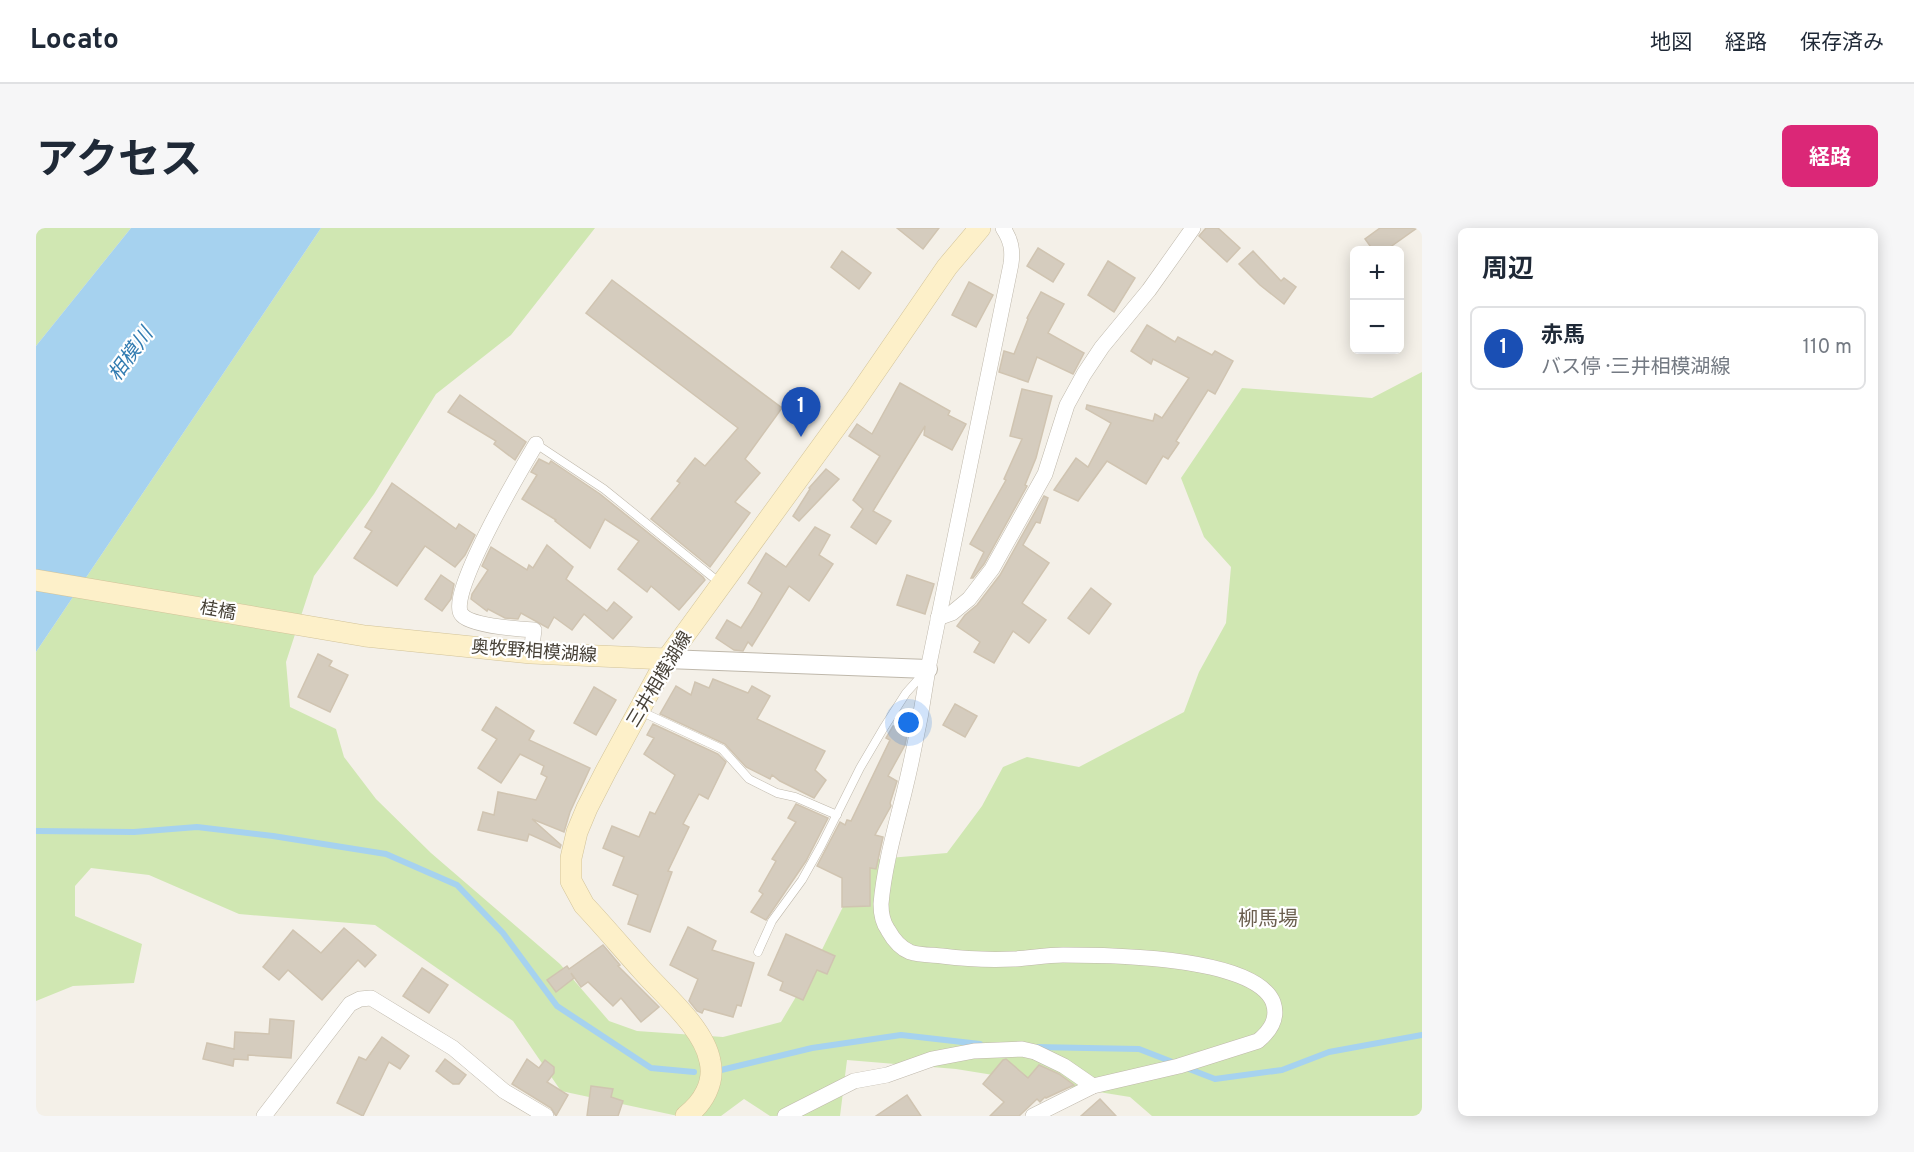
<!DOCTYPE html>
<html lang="ja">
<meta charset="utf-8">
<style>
body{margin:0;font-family:Overpass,"Noto Sans JP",sans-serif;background:#f6f6f7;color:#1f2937}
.controls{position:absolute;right:18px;top:18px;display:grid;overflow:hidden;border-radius:9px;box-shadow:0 3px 15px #0003}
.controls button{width:54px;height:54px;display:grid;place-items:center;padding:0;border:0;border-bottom:2px solid #e0e1e3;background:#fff;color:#1f2937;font:30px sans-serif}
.you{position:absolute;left:873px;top:495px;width:21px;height:21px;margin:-15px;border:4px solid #fff;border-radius:50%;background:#1a73e8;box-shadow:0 0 0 9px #1a73e833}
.badge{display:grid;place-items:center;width:39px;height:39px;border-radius:50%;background:#db2777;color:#fff;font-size:20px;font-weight:700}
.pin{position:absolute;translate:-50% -50px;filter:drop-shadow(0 2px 3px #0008)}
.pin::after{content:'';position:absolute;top:32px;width:21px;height:18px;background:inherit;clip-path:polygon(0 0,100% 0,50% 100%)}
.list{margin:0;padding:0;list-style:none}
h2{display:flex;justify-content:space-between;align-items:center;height:78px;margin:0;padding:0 24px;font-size:26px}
h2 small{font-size:20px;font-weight:400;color:#747a83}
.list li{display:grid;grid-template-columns:39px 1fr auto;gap:18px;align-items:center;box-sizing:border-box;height:84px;margin:0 12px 12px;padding:0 12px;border:2px solid #e0e1e3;border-radius:9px}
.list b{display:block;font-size:22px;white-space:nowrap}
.list p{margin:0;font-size:20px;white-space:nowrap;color:#747a83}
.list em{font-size:20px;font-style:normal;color:#747a83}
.map{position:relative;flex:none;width:1386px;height:888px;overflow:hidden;border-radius:9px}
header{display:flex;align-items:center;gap:36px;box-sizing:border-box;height:84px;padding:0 30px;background:#fff;border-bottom:2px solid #e0e1e3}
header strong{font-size:28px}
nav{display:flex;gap:33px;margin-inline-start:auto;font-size:21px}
.intro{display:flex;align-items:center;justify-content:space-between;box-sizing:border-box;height:144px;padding:0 36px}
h1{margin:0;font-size:42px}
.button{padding:15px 27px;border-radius:9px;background:#db2777;color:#fff;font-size:21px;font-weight:700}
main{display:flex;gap:36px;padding:0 36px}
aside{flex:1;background:#fff;border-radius:9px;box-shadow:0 3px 15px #0003}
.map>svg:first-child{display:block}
</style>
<header>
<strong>Locato</strong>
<nav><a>地図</a><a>経路</a><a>保存済み</a></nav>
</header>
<div class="intro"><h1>アクセス</h1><a class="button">経路</a></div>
<main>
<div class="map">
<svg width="1386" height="888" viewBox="0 0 1386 888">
<rect width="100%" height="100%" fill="#f4f0e8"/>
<g fill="#d0e7b2">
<path d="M 0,0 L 95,0 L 0,118 Z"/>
<path d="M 285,0 L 559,0 L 475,107 L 400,166 L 338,266 L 278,348 L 250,434 L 254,479 L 300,501 L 308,529 L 340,571 L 395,625 L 524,736 L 573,793 L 601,803 L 687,809 L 745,794 L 777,740 L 830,632 L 911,625 L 946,578 L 967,539 L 991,529 L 1043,539 L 1148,484 L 1163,444 L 1190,395 L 1195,339 L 1168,309 L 1145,250 L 1206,160 L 1336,170 L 1386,144 L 1386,888 L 1116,888 L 1094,869 L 920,841 L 811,832 L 804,888 L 734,888 L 708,871 L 685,888 L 642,888 L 525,863 L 477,793 L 339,697 L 203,686 L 113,647 L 55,640 L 39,658 L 39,688 L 106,716 L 98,755 L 37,758 L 0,773 L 0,424 Z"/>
</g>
<path fill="#a6d2ef" d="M 95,0 L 285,0 L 0,424 L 0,118 Z"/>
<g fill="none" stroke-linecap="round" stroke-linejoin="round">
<g stroke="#a6d2ef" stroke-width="6">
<path d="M 0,603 L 98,604 L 161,599 L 237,608 L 350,626 L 421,657 L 467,705 L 521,778 L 615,840 L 658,844"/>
<path d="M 999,819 L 1103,821 L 1139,835"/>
<path d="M 1148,839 L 1179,851 L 1246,842 L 1293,824 L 1386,807"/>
<path d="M 681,843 L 776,820 L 865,807 L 944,816"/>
</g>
</g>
<g fill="#d5ccbe" stroke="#d0c4b1" stroke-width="1.5">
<path d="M 861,0 L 903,0 L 887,21 Z"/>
<path d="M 1170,0 L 1182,0 L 1204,20 L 1191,34 L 1163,8 Z"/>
<path d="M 1344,0 L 1381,0 L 1350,22 L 1337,22 L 1329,11 Z"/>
<path d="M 1002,20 L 1028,36 L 1017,54 L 991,38 Z"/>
<path d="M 806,23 L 835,45 L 823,61 L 795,39 Z"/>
<path d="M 1217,23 L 1245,53 L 1248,50 L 1260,59 L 1248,76 L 1224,57 L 1203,36 Z"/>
<path d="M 1072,33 L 1099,50 L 1078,84 L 1052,67 Z"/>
<path d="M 576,52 L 746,180 L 709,231 L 724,245 L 699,274 L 714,285 L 674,339 L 615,291 L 644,255 L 641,253 L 659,230 L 669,238 L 702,200 L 550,85 Z"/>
<path d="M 933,54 L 957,67 L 940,99 L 916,87 Z"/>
<path d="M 1005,64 L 1028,76 L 1012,105 L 1048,125 L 1037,146 L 1001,129 L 992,154 L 963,144 L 968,123 L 978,126 L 992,91 L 991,90 Z"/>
<path d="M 1111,97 L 1139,114 L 1142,109 L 1176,127 L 1179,123 L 1197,133 L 1179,166 L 1172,162 L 1140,213 L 1143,215 L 1132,231 L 1127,228 L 1110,256 L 1071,233 L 1042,273 L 1018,262 L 1040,230 L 1052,239 L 1075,195 L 1050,181 L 1051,177 L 1117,193 L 1119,186 L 1126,190 L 1153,150 L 1117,131 L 1115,136 L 1095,123 Z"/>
<path d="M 864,155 L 914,183 L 912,187 L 930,196 L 916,222 L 888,207 L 889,198 L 837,283 L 855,293 L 840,316 L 815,299 L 827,281 L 817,272 L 844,228 L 813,208 L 821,196 L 836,206 Z"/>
<path d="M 986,161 L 1016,168 L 1000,230 L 989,257 L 991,258 L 948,336 L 937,350 L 935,350 L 948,324 L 934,316 L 970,252 L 968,251 L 986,211 L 974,208 Z"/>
<path d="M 424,167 L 490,214 L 479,232 L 458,216 L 460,213 L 412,184 Z"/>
<path d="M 503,231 L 513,236 L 515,233 L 564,266 L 667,349 L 669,352 L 643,382 L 615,358 L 611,364 L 582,341 L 603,313 L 569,291 L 554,320 L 519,293 L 520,292 L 486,271 L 501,247 L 495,244 Z"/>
<path d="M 790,241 L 803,251 L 763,293 L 757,288 L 774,261 L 773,260 Z"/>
<path d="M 356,255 L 420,301 L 423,296 L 439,307 L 429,327 L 419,339 L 389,318 L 361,358 L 318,330 L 336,303 L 329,299 Z"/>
<path d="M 1008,268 L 1012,270 L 1004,295 L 1000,294 L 987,317 L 1013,335 L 986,375 L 1010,392 L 993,415 L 977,403 L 958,435 L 938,424 L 944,414 L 921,398 L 929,387 L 941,377 L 964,347 Z"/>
<path d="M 779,299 L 794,307 L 783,327 L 797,336 L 773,373 L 753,358 L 716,418 L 712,414 L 707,423 L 698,422 L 680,410 L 691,392 L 705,400 L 717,381 L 726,365 L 712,355 L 730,325 L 750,339 Z"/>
<path d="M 511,317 L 537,339 L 530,351 L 571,383 L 578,374 L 596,389 L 577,411 L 548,386 L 536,402 L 518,389 L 512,400 L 485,385 L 482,391 L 469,390 L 452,381 L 451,383 L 435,371 L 436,366 L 452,342 L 446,338 L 455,319 L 491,342 L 493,337 L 497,340 Z"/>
<path d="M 405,347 L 418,356 L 415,371 L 406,383 L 389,371 Z"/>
<path d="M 871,347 L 898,356 L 889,386 L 861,377 Z"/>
<path d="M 1055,360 L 1075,376 L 1053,406 L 1032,390 Z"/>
<path d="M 282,426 L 296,433 L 293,438 L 312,447 L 294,484 L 262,469 Z"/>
<path d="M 677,451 L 712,465 L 716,458 L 734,468 L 721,491 L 789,523 L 779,542 L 790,552 L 778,570 L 744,553 L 736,547 L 734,551 L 710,539 L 689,516 L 624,486 L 640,458 L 655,467 L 659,454 L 673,460 Z"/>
<path d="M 558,459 L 580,472 L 560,507 L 538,495 Z"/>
<path d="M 919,476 L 941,488 L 929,509 L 907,497 Z"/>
<path d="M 460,479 L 498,503 L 493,512 L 554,540 L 534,584 L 528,604 L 496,591 L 525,617 L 524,620 L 493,606 L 491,613 L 442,602 L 447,584 L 458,587 L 462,564 L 500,572 L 511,549 L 505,546 L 508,538 L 484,526 L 465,555 L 442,540 L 461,511 L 446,502 Z"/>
<path d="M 617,496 L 682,526 L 690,534 L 672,571 L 663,566 L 647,596 L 653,599 L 632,643 L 636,644 L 614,704 L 592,696 L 602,667 L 577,657 L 588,629 L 567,620 L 576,598 L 603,609 L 614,584 L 619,586 L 639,547 L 608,526 L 618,510 L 611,507 Z"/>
<path d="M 857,498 L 863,498 L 872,502 L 869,517 L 852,548 L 861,553 L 854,575 L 855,578 L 839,607 L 847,609 L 840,641 L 834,640 L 834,678 L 806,679 L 806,650 L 781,638 L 804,594 L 809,597 L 811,592 L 815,593 L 854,512 L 850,510 Z"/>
<path d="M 760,576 L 792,590 L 770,633 L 730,692 L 715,684 L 727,666 L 723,663 L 740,633 L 736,631 L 760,594 L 752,590 Z"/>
<path d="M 652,699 L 680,713 L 676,722 L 718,735 L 705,778 L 701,777 L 697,789 L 668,781 L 666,785 L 661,783 L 653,773 L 662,751 L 634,737 Z"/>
<path d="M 308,700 L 340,727 L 329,739 L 322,732 L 286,772 L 252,742 L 243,752 L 227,739 L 257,702 L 285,725 Z"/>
<path d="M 750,706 L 799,728 L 791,746 L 781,742 L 767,772 L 744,762 L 747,754 L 732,747 Z"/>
<path d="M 567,717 L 584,737 L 582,738 L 623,779 L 605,794 L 585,770 L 577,778 L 552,754 L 545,759 L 535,745 L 538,750 L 520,764 L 511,752 L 531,738 L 533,741 Z"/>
<path d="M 386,740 L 412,757 L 393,785 L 367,768 Z"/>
<path d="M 234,791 L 258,793 L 255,830 L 212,827 L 212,832 L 198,831 L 197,838 L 167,831 L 171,815 L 198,821 L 199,804 L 233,806 Z"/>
<path d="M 346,809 L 373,828 L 364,841 L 353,834 L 327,888 L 301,875 L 323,829 L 330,832 Z"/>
<path d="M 409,831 L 430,847 L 423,856 L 417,856 L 400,843 Z"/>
<path d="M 491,831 L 503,840 L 509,832 L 518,839 L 518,845 L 511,854 L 532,867 L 520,888 L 515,880 L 476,856 Z"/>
<path d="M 970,831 L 992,850 L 1003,837 L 1023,846 L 1038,857 L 1010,870 L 1009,869 L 1004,874 L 1001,871 L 983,888 L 954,888 L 968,874 L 947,856 L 967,832 Z"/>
<path d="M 555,858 L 577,861 L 575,869 L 587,873 L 582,888 L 551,888 Z"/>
<path d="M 871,867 L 885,888 L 840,888 Z"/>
<path d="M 1064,871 L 1080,888 L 1045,888 Z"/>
</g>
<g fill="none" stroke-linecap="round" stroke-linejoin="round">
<g stroke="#bfb8ab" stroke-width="9">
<g id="service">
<path d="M 500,216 L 568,261 L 684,355"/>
<path d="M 604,483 L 686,521 L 713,551 L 741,565 L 759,569 L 801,587"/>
<path d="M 722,724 L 736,693 L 766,652 L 785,618 L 824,540 L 847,501 L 870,465 L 888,445"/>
</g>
</g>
<g stroke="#bfb8ab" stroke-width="16">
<g id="minor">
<path d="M 967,0 C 975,12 977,22 975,36 L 892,441 C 886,483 878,524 868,565 C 859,601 848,640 845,676 C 845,685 847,695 852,702 C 857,711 864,720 874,724 C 883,727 896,727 906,728 C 929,731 954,732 978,731 C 994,730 1011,727 1027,727 C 1071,727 1218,728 1237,774 C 1243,791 1234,803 1222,813 L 1143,838 L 1057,858 L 997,888"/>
<path d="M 902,390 L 916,385 L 933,371 L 956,341 L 1009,246 L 1031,177 L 1048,146 L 1066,119 L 1113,62 L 1157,0"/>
<path d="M 495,425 L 498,402 C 482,401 436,398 426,387 C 408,371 487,238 500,216"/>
<path d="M 228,888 L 314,776 L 324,771 L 335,770 L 417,820 L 468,863 L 510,888"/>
<path d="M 749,888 L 818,853 L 851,847 L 896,831 L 938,823 L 986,821 L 999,824 L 1028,838 L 1057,858"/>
</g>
</g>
<g stroke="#bfb8ab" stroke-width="20">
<path id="tertiary" d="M 631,431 L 892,441"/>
</g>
<g stroke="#d2c399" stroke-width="22">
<g id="secondary">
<path d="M 0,352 L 329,408 L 495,425 L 631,431"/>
<path d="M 650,888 C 667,875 679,855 674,833 C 668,800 627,766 606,742 C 586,720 568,698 548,677 L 535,653 L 535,630 L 541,604 L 551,580 L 570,543 L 631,431 L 818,174 L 911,39 L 944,0"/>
</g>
</g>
<use href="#service" stroke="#fff" stroke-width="8"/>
<use href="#minor" stroke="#fff" stroke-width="15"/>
<use href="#tertiary" stroke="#fff" stroke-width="18"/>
<use href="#secondary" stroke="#fdf0c9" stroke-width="21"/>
</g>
<g text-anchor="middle" stroke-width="4.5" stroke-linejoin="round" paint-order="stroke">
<g font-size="18" fill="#474137" stroke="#fff">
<text transform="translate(182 382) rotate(10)" y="6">桂橋</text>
<text transform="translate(498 423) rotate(4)" y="6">奥牧野相模湖線</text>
<text transform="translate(623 451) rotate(-59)" y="6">三井相模湖線</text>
</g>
<g font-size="20" font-style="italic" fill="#327cb1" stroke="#fff">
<text transform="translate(94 126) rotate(-54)" y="7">相模川</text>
</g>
<g font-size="20" fill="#6a5e4e" stroke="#fff">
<text x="1232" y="697">柳馬場</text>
</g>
</g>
</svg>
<div class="controls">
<button>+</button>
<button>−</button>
</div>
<div class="you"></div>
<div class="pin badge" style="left:765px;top:209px;background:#1a4fb4">1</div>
</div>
<aside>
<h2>周辺<small></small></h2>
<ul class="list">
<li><span class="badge" style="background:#1a4fb4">1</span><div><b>赤馬</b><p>バス停 · 三井相模湖線</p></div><em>110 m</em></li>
</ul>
</aside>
</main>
